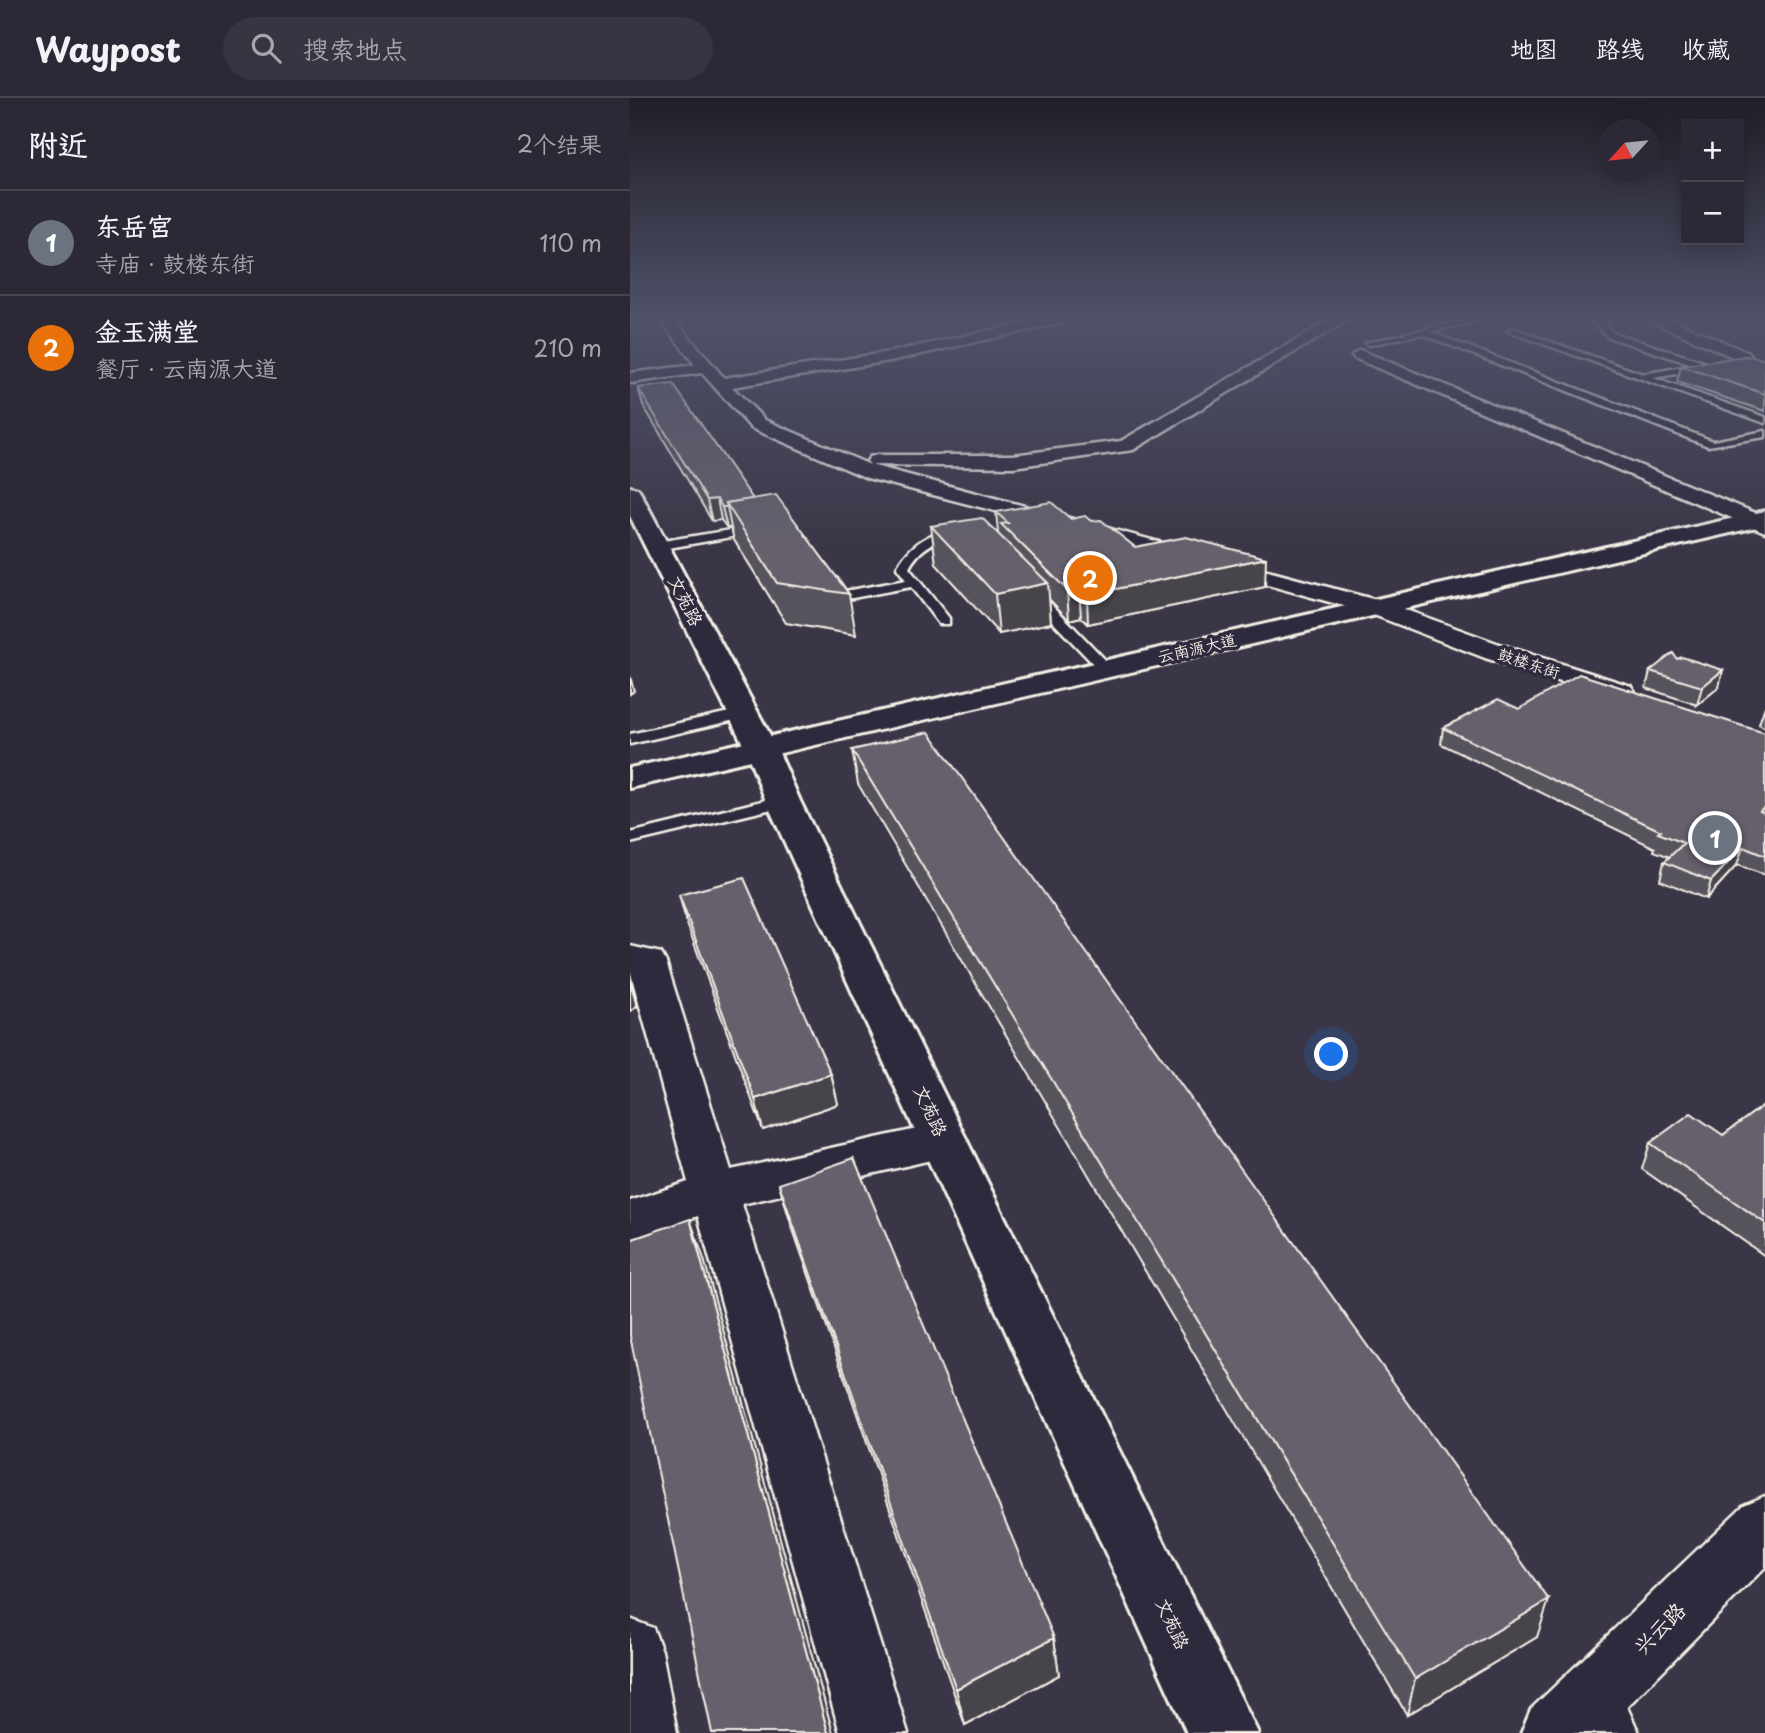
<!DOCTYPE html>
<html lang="zh">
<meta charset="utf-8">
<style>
body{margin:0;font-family:"Playpen Sans","LXGW WenKai TC",sans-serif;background:#383441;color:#f1f3f6}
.controls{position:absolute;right:21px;top:21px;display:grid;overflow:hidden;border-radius:0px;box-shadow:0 4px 18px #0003}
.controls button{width:63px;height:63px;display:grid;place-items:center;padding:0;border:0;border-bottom:2px solid #484450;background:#2c2835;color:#f1f3f6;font:35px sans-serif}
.compass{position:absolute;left:967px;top:21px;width:63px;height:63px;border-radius:50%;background:#2c2835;box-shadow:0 4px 18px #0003;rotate:243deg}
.you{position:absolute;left:702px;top:957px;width:24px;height:24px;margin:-18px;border:5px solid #fff;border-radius:50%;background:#1a73e8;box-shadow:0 0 0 10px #1a73e833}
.badge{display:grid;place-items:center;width:46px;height:46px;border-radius:50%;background:#ff9aa2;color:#fff;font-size:23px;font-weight:700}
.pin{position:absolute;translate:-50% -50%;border:4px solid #fff;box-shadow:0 2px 7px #0006}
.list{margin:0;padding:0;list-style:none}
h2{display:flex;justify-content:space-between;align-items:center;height:91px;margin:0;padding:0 28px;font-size:30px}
h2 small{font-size:23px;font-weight:400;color:#a6a6ad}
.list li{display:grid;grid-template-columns:46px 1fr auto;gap:21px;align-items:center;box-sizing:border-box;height:105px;padding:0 28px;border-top:2px solid #484450}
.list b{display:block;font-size:26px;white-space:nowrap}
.list p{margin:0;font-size:23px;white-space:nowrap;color:#a6a6ad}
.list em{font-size:23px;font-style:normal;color:#a6a6ad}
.icon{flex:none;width:38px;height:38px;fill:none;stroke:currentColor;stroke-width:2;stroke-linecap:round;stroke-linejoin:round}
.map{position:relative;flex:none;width:1135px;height:1635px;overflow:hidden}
header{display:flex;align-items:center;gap:42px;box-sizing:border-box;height:98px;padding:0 35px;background:#2c2835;border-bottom:2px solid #484450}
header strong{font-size:33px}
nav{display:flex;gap:38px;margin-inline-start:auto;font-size:24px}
.search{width:490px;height:63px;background:#383441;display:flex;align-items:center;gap:18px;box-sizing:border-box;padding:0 24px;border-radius:38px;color:#a6a6ad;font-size:26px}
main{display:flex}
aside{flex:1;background:#2c2835}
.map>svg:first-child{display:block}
</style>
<header>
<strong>Waypost</strong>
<div class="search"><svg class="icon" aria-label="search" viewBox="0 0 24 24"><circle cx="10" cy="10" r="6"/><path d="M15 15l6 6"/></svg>搜索地点</div>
<nav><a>地图</a><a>路线</a><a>收藏</a></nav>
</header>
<main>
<aside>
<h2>附近<small>2个结果</small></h2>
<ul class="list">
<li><span class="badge" style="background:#6b7280">1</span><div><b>东岳宫</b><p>寺庙 · 鼓楼东街</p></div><em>110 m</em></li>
<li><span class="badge" style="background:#e8710a">2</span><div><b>金玉满堂</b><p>餐厅 · 云南源大道</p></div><em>210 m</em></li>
</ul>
</aside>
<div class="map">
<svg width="1135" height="1635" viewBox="0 0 1135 1635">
<rect width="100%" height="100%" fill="#3b3647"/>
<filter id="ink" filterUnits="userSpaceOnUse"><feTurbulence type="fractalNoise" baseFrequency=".0143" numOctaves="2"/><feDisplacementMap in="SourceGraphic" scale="14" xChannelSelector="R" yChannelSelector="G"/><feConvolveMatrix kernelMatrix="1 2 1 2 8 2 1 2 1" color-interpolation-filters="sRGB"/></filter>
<g filter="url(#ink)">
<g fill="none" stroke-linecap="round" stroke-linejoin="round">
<g stroke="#f4f1e8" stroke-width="5">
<g id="service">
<path d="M 840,221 L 853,221 L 800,234 L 1083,343 L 1135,333 L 1135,339 L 1078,348 L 791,236 L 739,247 L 735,245 Z"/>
<path d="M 961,221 L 969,221 L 984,235 L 1079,266 L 1076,271 L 1023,280 L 1135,319 L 1135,325 L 877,233 L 884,231 L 1013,276 L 1064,267 L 978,239 Z"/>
<path d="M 126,428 L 132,432 L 130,434 L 27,452 L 21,448 L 27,444 Z"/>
<path d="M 326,429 L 332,433 L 330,436 C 308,441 290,449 279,470 L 319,520 L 319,526 L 309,526 L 281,489 L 212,502 L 207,501 L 196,484 L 202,480 L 207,481 L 215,493 L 276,482 L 267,470 C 280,446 299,435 326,429 Z"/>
<path d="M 402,490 L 407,491 L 481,568 L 483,571 L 481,574 L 471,574 L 397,497 L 396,494 Z"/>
<path d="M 113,611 L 118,613 L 121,616 L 118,619 L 0,646 L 0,636 Z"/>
<path d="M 153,698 L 159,699 L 162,703 L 159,707 L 0,745 L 0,735 Z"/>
</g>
</g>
<g stroke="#f4f1e8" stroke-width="5">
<g id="minor">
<path d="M 30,221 L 44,221 L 94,280 L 260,254 L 413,221 L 437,221 L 435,224 L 260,263 L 102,289 L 135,322 L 240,367 L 237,363 L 240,359 L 247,357 L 383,357 L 491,343 L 702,221 L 719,221 L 503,352 L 383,369 L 241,367 L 754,504 L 875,548 L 1001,588 L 1005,594 L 1001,600 L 991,603 L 981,600 L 855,560 L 736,514 L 408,424 L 237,380 L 121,330 L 72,275 L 0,285 L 0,275 L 65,267 Z"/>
<path d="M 1021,221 L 1040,221 L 1119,255 L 1121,258 L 1113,263 L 1107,261 L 1023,224 Z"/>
<path d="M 730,252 L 1135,419 L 1135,434 L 724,260 L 722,257 Z"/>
<path d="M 0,848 L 31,855 L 36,864 L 101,1072 L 314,1025 L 330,1030 L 337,1042 L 330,1054 L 314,1059 L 112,1106 L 278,1635 L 210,1635 L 68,1118 L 0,1141 L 0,1103 L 58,1084 L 0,872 Z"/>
<path d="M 1135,1398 L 1135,1469 L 997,1609 L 1009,1635 L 891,1635 L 901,1611 L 1114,1407 Z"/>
<path d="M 0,1521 L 23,1530 L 32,1553 L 47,1635 L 0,1635 Z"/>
</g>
</g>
<g stroke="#f4f1e8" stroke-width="6">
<path id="tertiary" d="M 0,389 L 8,391 L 11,396 L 147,650 L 142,657 L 131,660 L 120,657 L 115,650 L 0,418 Z"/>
</g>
<g stroke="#f4f1e8" stroke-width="6">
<path id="secondary" d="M 131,640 L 142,643 L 147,650 L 170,703 L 628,1635 L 557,1635 L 136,703 L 115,650 L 120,643 Z"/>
</g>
<g stroke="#f4f1e8" stroke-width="6">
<path id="primary" d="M 1135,413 L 1135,427 L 0,690 L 0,670 Z"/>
</g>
<use href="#service" fill="#2f2a3d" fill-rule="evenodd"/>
<use href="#minor" fill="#2f2a3d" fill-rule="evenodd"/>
<use href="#tertiary" fill="#2f2a3d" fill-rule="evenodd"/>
<use href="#secondary" fill="#2f2a3d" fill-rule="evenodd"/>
<use href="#primary" fill="#2f2a3d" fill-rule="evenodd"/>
</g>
<g fill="#57535d" stroke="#f4f1e8" stroke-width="2">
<path d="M 1135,262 L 1135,313 L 1047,284 L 1051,268 Z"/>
<path d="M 8,290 L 219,496 L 226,537 L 156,525 L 104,442 L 101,430 L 97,430 L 91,422 L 82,423 L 13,307 Z"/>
<path d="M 366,414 L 461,423 L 505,449 L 635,489 L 458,526 L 451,519 L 439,522 L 419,501 L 421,525 L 369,536 L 306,466 L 301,428 L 368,435 Z"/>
<path d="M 1047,561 L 1089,589 L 1067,607 L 1016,590 L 1020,573 Z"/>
<path d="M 1135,608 L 1135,630 L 1129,626 Z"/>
<path d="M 889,611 L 1135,635 L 1135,777 L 1107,767 L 1076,801 L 1030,782 L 1034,764 L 1040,759 L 1024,753 L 1025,750 L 811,646 L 813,630 Z"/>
<path d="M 222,652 L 907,1539 L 777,1617 L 228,686 Z"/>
<path d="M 49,797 L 201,976 L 208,1006 L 133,1032 L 57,826 Z"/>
<path d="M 1135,1006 L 1135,1158 L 1012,1071 L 1020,1045 L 1093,1037 Z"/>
<path d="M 149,1086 L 424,1540 L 429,1577 L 335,1627 L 161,1126 Z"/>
</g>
<g fill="#47444c" stroke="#f4f1e8" stroke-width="2">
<path d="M 87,401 L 91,422 L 82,423 L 77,402 Z"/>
<path d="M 92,409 L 97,409 L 101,430 L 97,430 Z"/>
<path d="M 636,460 L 635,489 L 458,526 L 457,497 Z"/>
<path d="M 418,485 L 421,525 L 369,536 L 365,496 Z"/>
<path d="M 449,490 L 451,519 L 439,522 L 437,492 Z"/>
<path d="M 1093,572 L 1089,589 L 1067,607 L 1072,589 Z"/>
<path d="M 0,578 L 4,593 L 0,596 Z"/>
<path d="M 1113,749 L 1107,767 L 1076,801 L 1081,783 Z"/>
<path d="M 0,883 L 7,909 L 0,913 Z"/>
<path d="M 201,976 L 208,1006 L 133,1032 L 125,1001 Z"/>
<path d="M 60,1121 L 74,1161 L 203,1635 L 198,1635 Z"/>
<path d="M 919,1502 L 907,1539 L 777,1617 L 785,1581 Z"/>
<path d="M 424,1540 L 429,1577 L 335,1627 L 326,1591 Z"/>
</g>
<g fill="#65616c" stroke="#f4f1e8" stroke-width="2">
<path d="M 1115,258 L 1126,259 L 1135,262 L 1135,296 L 1051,268 Z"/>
<path d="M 43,286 L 123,401 L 96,405 L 97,409 L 92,409 L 87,401 L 77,402 L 8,290 Z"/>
<path d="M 146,397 L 219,496 L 147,485 L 96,405 Z"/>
<path d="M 421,404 L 441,421 L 455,418 L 461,423 L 471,422 L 505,449 L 556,439 L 636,460 L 457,497 L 449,490 L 437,492 L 371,426 L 378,425 L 366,414 Z"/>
<path d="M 352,420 L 418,485 L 365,496 L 301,428 Z"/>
<path d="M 1043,555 L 1047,561 L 1052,559 L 1093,572 L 1072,589 L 1020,573 Z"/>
<path d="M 949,576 L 1135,635 L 1135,708 L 1130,713 L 1135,715 L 1135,758 L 1113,749 L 1081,783 L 1034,764 L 1054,745 L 1028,735 L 1031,733 L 813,630 L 868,601 L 889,611 Z"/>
<path d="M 299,634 L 919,1502 L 785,1581 L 222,652 Z"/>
<path d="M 114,780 L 201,976 L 125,1001 L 49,797 Z"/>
<path d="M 1135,1006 L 1135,1125 L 1020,1045 L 1061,1015 L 1093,1037 Z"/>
<path d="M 224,1060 L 424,1540 L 326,1591 L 149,1086 Z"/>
<path d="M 60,1121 L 198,1635 L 82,1635 L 0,1238 L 0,1142 Z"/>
</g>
</g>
<linearGradient id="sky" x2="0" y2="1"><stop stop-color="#201e27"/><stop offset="0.49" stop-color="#4f5269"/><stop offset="1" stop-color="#4f5269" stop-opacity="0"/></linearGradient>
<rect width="1135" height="450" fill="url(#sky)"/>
<g text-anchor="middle" stroke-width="7" stroke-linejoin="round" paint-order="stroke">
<g font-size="16" fill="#f4f1e8" stroke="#2f2a3d">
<text transform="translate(567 550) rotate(-13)" y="6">云南源大道</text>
<text transform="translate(899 565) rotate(18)" y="6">鼓楼东街</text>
</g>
<g font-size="18" fill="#f4f1e8" stroke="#2f2a3d">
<text transform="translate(55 503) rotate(63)" y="6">文苑路</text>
<text transform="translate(300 1013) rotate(65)" y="6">文苑路</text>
<text transform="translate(542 1526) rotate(65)" y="6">文苑路</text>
</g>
<g font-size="21" fill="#f4f1e8" stroke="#2f2a3d">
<text transform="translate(1030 1531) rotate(-45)" y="7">兴云路</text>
</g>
</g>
</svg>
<div class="controls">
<button>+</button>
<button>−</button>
</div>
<svg class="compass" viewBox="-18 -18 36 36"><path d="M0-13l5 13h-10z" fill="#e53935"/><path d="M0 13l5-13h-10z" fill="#a6a6ad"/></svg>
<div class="you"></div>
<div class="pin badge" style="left:1085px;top:740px;background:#6b7280">1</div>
<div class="pin badge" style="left:460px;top:480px;background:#e8710a">2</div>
</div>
</main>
